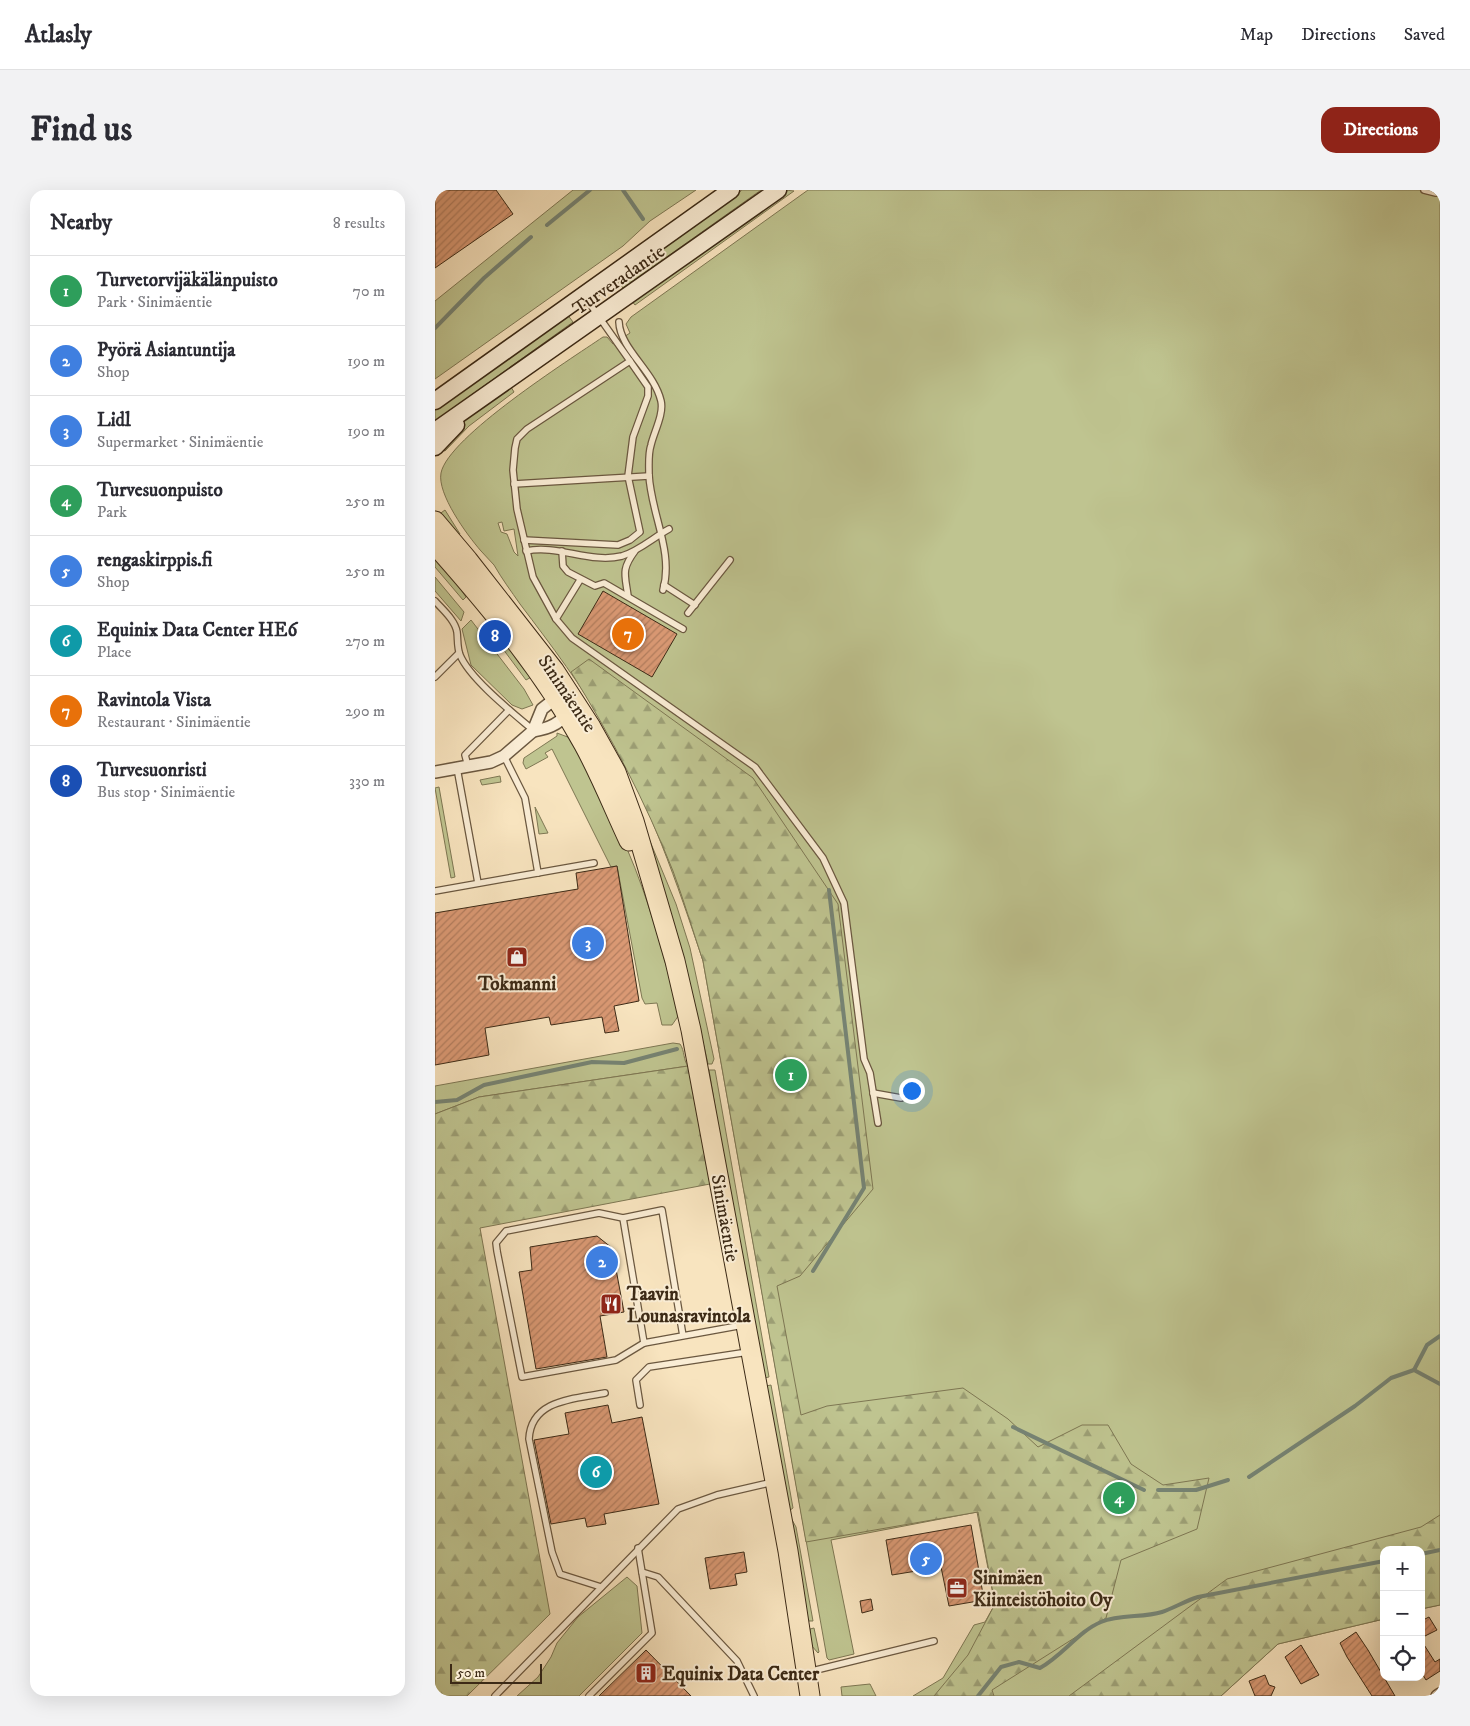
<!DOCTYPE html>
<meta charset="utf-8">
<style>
body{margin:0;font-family:"IM FELL DW Pica",serif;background:#f2f2f3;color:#2b2b33}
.controls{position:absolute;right:15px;bottom:15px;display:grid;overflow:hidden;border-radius:10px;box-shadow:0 5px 20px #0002}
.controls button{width:45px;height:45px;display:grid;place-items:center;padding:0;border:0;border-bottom:1px solid #e1e1e2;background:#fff;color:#2b2b33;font:25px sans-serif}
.scale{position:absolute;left:15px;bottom:12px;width:92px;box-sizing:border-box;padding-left:5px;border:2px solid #3c2a16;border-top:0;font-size:14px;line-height:18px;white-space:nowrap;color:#3c2a16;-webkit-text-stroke:4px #faedd5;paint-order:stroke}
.you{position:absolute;left:476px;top:900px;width:18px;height:18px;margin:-12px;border:4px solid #fff;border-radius:50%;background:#1a73e8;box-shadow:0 0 0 8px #1a73e833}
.badge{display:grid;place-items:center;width:32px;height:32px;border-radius:50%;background:#8f2418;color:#fff;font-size:16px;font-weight:700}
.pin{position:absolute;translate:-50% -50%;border:2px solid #fff;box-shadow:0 1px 5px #0006}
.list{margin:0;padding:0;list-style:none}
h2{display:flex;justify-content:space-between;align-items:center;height:65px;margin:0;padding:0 20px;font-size:21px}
h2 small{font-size:16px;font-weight:400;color:#7c7c81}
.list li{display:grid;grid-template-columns:32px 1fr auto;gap:15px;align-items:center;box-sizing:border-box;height:70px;padding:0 20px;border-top:1px solid #e1e1e2}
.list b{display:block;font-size:19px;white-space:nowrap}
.list p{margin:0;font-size:16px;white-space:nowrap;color:#7c7c81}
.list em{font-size:16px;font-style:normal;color:#7c7c81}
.icon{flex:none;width:28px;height:28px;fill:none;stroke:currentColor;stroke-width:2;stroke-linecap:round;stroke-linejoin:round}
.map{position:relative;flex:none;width:1005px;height:1506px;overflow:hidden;border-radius:15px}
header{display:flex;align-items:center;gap:30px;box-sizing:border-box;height:70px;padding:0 25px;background:#fff;border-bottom:1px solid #e1e1e2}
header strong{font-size:24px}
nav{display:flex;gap:28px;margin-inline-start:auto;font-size:18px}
.intro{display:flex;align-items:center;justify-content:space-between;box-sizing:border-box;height:120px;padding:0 30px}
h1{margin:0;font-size:35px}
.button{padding:12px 22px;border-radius:15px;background:#8f2418;color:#fff;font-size:18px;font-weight:700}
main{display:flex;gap:30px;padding:0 30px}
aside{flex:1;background:#fff;border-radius:15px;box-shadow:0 5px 20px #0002}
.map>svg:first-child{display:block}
</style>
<header>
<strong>Atlasly</strong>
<nav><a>Map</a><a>Directions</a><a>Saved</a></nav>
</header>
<div class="intro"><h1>Find us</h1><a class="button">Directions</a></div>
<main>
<aside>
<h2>Nearby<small>8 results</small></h2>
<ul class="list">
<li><span class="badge" style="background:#2e9e5b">1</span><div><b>Turvetorvijäkälänpuisto</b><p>Park · Sinimäentie</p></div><em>70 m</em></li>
<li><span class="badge" style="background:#3f7fe0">2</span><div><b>Pyörä Asiantuntija</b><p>Shop</p></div><em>190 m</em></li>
<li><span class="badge" style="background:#3f7fe0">3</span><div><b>Lidl</b><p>Supermarket · Sinimäentie</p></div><em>190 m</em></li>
<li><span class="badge" style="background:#2e9e5b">4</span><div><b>Turvesuonpuisto</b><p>Park</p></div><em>250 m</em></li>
<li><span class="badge" style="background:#3f7fe0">5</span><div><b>rengaskirppis.fi</b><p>Shop</p></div><em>250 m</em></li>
<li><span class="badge" style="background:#0f9aa8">6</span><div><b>Equinix Data Center HE6</b><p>Place</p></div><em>270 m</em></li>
<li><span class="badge" style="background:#e8710a">7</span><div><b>Ravintola Vista</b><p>Restaurant · Sinimäentie</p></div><em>290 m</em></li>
<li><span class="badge" style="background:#1a4fb4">8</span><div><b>Turvesuonristi</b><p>Bus stop · Sinimäentie</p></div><em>330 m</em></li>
</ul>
</aside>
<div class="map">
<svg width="1005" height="1506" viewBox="0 0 1005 1506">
<defs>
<pattern id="forest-firs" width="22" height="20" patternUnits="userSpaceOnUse" patternTransform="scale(1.25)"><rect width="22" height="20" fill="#bfc490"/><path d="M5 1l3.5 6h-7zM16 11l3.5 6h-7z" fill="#9c9f75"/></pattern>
<pattern id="building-hatch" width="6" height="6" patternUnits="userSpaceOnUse" patternTransform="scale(1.25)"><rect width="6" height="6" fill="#da9974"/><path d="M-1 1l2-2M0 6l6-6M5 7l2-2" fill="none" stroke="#b27d5e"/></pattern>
</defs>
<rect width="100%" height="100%" fill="#f8e4bf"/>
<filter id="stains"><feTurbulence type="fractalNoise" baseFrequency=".004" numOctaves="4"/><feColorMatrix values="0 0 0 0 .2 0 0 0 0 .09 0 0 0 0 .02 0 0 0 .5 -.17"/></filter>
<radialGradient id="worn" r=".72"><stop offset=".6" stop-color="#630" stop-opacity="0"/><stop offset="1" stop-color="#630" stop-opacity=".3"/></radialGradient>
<g fill="#bfc490" stroke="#7e7753" fill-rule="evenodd">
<path d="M 138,0 L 261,0 L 215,31 L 188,56 L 0,189 L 0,111 Z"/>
<path d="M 307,0 L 326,0 L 188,98 L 181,90 Z"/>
<path d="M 350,0 L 359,1 L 200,115 L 196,110 Z"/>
<path d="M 373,0 L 1005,0 L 1005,1415 L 986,1419 L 986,1360 L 949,1360 L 949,1429 L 843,1454 L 786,1506 L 478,1506 L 508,1488 L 539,1435 L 550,1432 L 560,1414 L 542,1322 L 396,1350 L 419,1464 L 394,1470 L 392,1468 L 268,771 C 242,693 215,614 173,542 C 148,497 116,455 85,414 C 76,401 67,389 59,375 C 55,370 50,366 46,361 C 32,345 2,304 6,283 C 13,247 134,170 168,147 L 172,147 L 178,154 L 195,143 L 191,134 L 196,127 ZM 67,332 L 69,341 L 79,339 L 83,366 L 79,362 L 72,344 L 66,342 L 63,333 Z"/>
<path d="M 132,124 L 138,132 L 0,231 L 0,218 Z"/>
<path d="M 76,197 L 79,202 L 34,236 L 10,261 L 4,259 L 29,231 Z"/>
<path d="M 10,320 L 25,344 L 22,346 L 3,325 Z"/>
<path d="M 0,362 L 31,407 L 28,410 L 0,377 Z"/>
<path d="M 0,387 L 29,422 L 26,431 L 0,401 Z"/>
<path d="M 36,430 L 89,499 L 98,515 L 87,519 L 77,515 L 36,475 L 27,439 Z"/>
<path d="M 68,452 L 89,471 L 100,485 L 91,490 L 65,455 Z"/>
<path d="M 122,543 L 138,549 C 163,597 189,646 207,697 C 222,739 233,782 244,825 L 237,835 L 227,835 L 222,813 L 210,814 L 207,808 L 182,676 L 176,677 L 117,559 L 110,563 L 113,567 L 91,579 L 88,573 L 89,568 L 122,546 Z"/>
<path d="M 65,586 L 66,592 L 47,595 L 45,590 Z"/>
<path d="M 4,597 L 20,687 L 16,688 L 0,598 Z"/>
<path d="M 200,615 L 241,714 L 255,758 L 279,869 L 277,874 L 273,874 L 251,778 Z"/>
<path d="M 100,617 L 113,643 L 104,644 Z"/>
<path d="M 238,853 L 245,854 C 250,861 248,870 253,876 L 44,907 L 0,924 L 0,896 Z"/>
<path d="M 274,880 L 280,880 L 334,1187 L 329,1188 L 306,1075 Z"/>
<path d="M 336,1195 L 358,1318 L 354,1321 L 331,1196 Z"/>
<path d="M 356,1328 L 361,1337 L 378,1431 L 373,1431 L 362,1383 Z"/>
<path d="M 192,1387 L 202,1396 L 207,1443 L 144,1506 L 82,1506 L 103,1487 L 116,1467 L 122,1453 L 143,1427 Z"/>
<path d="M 379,1438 L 384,1462 L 383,1463 L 376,1455 L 375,1439 Z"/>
<path d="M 435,1494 L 441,1506 L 407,1506 L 406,1497 Z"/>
</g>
<g fill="url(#forest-firs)" stroke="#7e7753">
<path d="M 154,469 L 318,588 L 403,714 L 438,999 L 365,1086 L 342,1096 L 366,1225 L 392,1216 L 528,1198 L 573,1229 L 603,1257 L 647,1235 L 673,1235 L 696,1274 L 728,1295 L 774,1288 L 762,1339 L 686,1370 L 671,1428 L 557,1500 L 559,1506 L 499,1506 L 533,1465 L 560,1414 L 543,1322 L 371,1352 L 268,771 C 258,741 249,711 238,681 C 210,611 176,546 136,482 Z"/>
<path d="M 253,876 L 275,994 L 45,1038 L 115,1424 L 32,1506 L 0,1506 L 0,924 L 44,907 Z"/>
<path d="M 1005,1325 L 1005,1415 L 986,1419 L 986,1360 L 949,1360 L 949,1429 L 843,1454 L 786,1506 L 634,1506 L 792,1389 L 986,1337 Z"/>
</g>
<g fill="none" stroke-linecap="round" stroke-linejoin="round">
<g stroke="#768373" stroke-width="4">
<path d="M 188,0 L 208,29"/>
<path d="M 112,35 L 155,0"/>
<path d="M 0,138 L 49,88 L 96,47"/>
<path d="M 0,912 L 22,910 L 49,895 L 157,872 L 189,873 L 242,859"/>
<path d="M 378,1081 L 429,998 L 394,700"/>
<path d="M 979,1180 L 992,1155 L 1005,1146"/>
<path d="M 578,1237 L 709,1300"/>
<path d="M 814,1287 L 920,1216 L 956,1188 L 979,1180 L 1005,1194"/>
<path d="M 723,1300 L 761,1300 L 793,1290"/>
<path d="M 986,1364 L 1005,1360"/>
<path d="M 543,1506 L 566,1477 L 584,1472 L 605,1478 C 627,1466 644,1441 666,1432 C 685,1424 708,1428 727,1422 C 739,1418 750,1411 763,1407 L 949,1371"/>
</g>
</g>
<g fill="url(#building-hatch)" stroke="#3c2a16">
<path d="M 0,0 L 61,0 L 78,24 L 0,78 Z"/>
<path d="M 168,401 L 242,444 L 217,487 L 143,444 Z"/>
<path d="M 182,676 L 204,811 L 179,816 L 184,841 L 170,843 L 167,827 L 116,835 L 114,827 L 50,838 L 54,865 L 0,875 L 0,723 L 143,699 L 141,683 Z"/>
<path d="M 162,1046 L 177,1058 L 189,1122 L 165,1126 L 172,1167 L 101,1179 L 84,1082 L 97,1080 L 95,1057 Z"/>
<path d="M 173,1215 L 177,1233 L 207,1227 L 224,1314 L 169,1324 L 171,1334 L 152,1337 L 150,1328 L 116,1334 L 99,1250 L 134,1244 L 130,1223 Z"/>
<path d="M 536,1335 L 549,1410 L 514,1416 L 506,1377 L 457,1385 L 451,1350 Z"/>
<path d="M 309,1362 L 312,1382 L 300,1384 L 302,1395 L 275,1399 L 270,1368 Z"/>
<path d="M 436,1409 L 438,1420 L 427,1423 L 425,1411 Z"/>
<path d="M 994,1427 L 1002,1440 L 986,1448 L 986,1431 Z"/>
<path d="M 921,1442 L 933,1460 L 960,1506 L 937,1506 L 912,1467 L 905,1453 Z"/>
<path d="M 986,1450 L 1000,1472 L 1005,1469 L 1005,1481 L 991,1490 L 986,1482 Z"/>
<path d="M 866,1455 L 884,1485 L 866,1494 L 850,1467 Z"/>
<path d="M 211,1460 L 256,1506 L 164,1506 Z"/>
<path d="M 830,1485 L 834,1495 L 840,1497 L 836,1506 L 820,1506 L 814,1491 Z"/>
</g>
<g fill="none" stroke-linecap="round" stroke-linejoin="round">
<g stroke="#6b5840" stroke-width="8">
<g id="lane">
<path d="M 989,0 L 1001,3 L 1005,2"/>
<path d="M 184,132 C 185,159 219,181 226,211 C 229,224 219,242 216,255 C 213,264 214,275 214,285 C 216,324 239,362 228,400"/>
<path d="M 79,294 L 214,286"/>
<path d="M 89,350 L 183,355 L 195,350 L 205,342 L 193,286 L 198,247 L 213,206 L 213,197 L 195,171"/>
<path d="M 91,361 C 123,354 155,374 187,366 C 204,361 219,347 234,339"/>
<path d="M 127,361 L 128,376 L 133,382 L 160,396 L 169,393 L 248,439"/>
<path d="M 145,390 L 121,429 L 98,387 L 82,319 L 78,280 L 80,258 L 82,249 L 92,239 L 195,171 L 150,107"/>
<path d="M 229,395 L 260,415"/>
<path d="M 193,406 C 190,384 186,380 200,361"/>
<path d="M 0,411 C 8,420 20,430 22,442 C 23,450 22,458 25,465 C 35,489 78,523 98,540"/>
<path d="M 253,423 L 295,370"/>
<path d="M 121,429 L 137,448 L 320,577 L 388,668 L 409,713 L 429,869 L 435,883 L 443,933"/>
<path d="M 0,487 L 24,463"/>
<path d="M 69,566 L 90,608 L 103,683"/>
<path d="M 33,576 L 30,565 L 74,520"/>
<path d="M 22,578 L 43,693"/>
<path d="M 0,701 L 159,673"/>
<path d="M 438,903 L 466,908"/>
<path d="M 188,1028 L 164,1023 L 71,1041 L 61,1053 L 62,1061 L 87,1187 L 181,1170 L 209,1153"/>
<path d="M 248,1146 L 227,1020 L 188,1028 L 209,1153 L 308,1135"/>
<path d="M 205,1215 L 201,1190 L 214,1177 L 313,1162"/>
<path d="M 207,1382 L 223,1387 L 302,1471 L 319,1506"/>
<path d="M 166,1397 L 125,1384 L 117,1362 L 94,1249 C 96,1209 140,1209 170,1203"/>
<path d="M 373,1482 L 499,1451"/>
<path d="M 60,1506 L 243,1319 L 282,1305 L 338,1292"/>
<path d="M 154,1506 L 217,1443 L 203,1358"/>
</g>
</g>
<g stroke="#6b5840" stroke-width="14">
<g id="street">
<path d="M 98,541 C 113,539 127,533 134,520"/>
<path d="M 0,582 L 56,572 L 69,566 L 98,541 L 107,519 L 121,508 L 125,509"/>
<path d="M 1002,1506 L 1005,1504"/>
</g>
</g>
<g stroke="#3c2a16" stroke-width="19">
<g id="secondary">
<path d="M 0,211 L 296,0"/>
<path d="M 0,241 L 343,0"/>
<path d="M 0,257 L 21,235"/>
</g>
</g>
<g stroke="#3c2a16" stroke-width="21">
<g id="primary">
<path d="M 0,331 L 33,370 L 119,480 L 156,537 L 181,582 L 199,631 L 240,771 L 256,840 L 353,1361 L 375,1506"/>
<path d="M 0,355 C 55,417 109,482 149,555 C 166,586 179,619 194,651"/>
</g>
</g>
<use href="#lane" stroke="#faedd5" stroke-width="5.5"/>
<use href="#street" stroke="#faedd5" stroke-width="11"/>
<use href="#secondary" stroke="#faedd5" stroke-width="16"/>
<use href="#primary" stroke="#f8e4bf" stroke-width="19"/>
</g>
<defs>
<g id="shop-square" transform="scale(1.125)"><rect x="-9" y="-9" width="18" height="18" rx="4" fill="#8f2418" stroke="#faedd5"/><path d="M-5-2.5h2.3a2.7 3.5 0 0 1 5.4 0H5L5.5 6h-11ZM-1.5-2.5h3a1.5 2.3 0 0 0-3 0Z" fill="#fff"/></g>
<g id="restaurant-square" transform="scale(1.125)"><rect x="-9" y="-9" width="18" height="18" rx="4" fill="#8f2418" stroke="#faedd5"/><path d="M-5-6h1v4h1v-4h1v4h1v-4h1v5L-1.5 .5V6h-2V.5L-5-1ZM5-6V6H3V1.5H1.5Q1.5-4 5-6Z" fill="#fff"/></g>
<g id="office-square" transform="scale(1.125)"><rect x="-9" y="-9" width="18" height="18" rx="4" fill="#8f2418" stroke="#faedd5"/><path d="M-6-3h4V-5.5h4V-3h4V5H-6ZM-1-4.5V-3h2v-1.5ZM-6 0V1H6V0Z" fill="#fff"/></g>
<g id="building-square" transform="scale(1.125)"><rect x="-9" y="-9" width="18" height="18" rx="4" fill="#8f2418" stroke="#faedd5"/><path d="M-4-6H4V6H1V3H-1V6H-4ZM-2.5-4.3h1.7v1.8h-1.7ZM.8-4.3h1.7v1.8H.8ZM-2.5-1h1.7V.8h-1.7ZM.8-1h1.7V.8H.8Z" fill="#fff"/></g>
</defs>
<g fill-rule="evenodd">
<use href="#shop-square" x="82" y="767"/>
<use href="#restaurant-square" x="176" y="1114"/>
<use href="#office-square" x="522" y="1398"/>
<use href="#building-square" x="211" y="1483"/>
</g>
<g text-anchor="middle" stroke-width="4" stroke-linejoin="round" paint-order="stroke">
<g font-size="19" fill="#3c2a16" stroke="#faedd5">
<text transform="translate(183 89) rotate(-35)" y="7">Turveradantie</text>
<text transform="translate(133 503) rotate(56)" y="7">Sinimäentie</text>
<text transform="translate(291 1028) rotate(80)" y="7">Sinimäentie</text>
</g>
<g font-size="19" font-weight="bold" fill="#3c2a16" stroke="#faedd5" text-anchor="start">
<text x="82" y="800" text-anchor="middle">Tokmanni</text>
<text x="192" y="1110">Taavin<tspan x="192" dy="22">Lounasravintola</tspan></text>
<text x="538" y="1394">Sinimäen<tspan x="538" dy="22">Kiinteistöhoito Oy</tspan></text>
<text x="227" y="1490">Equinix Data Center</text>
</g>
</g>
<rect width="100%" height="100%" filter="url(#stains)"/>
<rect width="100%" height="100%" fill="url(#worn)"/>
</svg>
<div class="controls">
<button>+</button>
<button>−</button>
<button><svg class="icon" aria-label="locate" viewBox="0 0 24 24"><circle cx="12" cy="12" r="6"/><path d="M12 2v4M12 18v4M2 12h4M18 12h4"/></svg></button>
</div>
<div class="scale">50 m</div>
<div class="you"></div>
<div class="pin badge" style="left:356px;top:885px;background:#2e9e5b">1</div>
<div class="pin badge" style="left:167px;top:1072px;background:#3f7fe0">2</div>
<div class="pin badge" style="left:153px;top:753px;background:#3f7fe0">3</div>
<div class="pin badge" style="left:684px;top:1308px;background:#2e9e5b">4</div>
<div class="pin badge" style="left:491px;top:1369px;background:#3f7fe0">5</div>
<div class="pin badge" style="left:161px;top:1282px;background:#0f9aa8">6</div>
<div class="pin badge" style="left:193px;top:444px;background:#e8710a">7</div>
<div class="pin badge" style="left:60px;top:446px;background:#1a4fb4">8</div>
</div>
</main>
